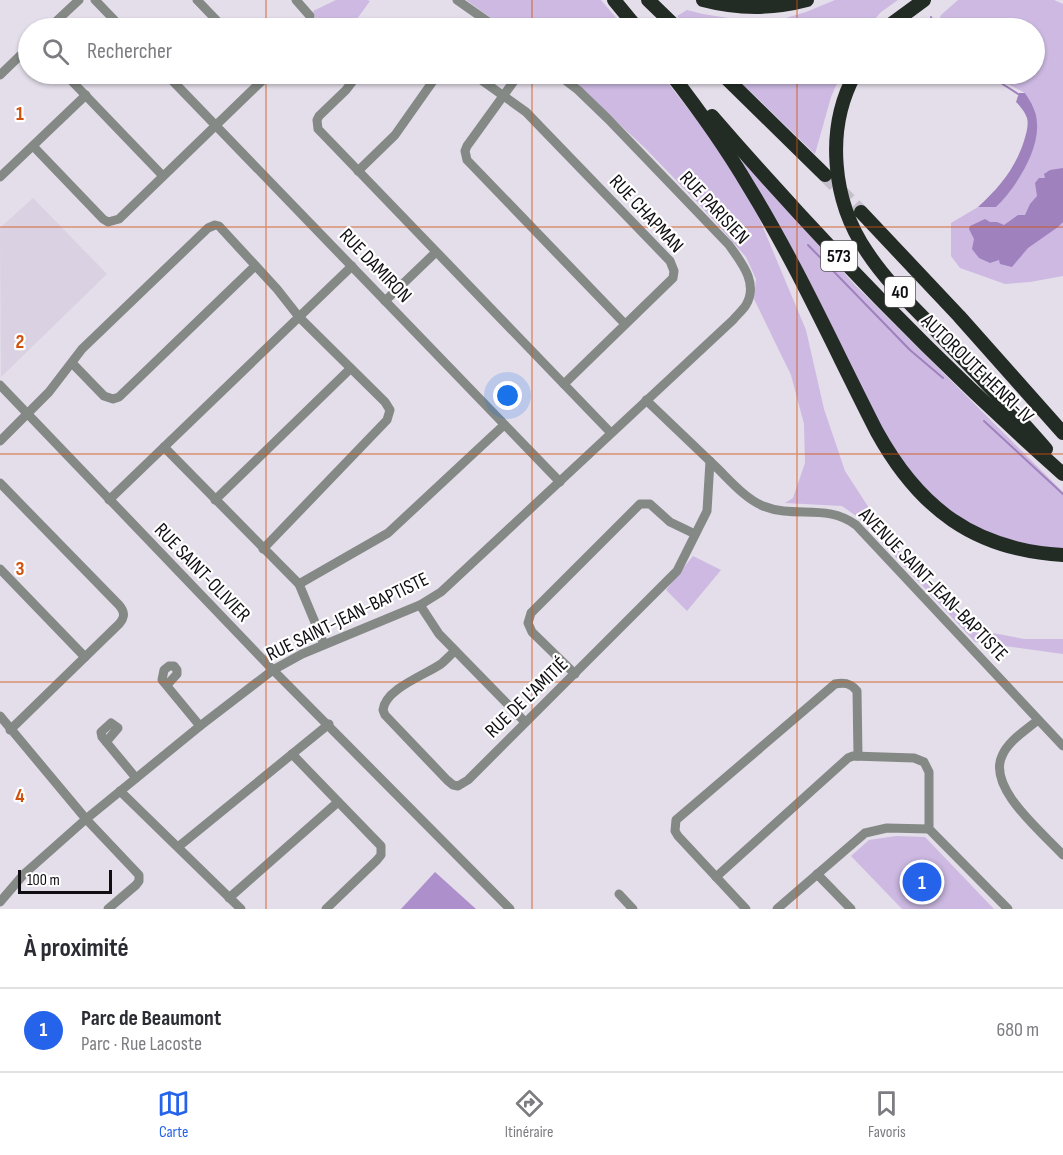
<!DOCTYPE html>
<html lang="fr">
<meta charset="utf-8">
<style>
body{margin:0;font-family:"Sofia Sans Condensed",sans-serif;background:#f2f2f3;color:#2b2b33}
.scale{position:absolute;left:18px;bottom:15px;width:94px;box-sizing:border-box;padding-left:6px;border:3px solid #100e12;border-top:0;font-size:16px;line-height:21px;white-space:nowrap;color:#100e12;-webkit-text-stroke:4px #fff;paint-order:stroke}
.you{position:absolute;left:508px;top:396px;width:21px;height:21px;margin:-15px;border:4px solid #fff;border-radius:50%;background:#1a73e8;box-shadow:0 0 0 9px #1a73e833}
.badge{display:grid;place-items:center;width:39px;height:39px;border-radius:50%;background:#2563eb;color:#fff;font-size:20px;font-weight:700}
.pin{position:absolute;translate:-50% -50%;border:3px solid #fff;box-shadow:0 2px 6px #0006}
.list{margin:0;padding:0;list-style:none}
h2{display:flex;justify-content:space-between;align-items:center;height:78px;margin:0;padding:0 24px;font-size:26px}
h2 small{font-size:20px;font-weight:400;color:#7c7c81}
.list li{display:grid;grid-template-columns:39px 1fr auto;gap:18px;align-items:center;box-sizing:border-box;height:84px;padding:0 24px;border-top:2px solid #e1e1e2}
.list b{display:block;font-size:22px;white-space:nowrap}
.list p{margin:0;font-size:20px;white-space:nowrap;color:#7c7c81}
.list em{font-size:20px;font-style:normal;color:#7c7c81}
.icon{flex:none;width:33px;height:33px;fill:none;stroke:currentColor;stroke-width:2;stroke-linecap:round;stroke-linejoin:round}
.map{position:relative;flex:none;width:1063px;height:909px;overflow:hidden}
.search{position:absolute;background:#fff;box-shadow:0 2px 4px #0004;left:18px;right:18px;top:18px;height:66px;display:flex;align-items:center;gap:15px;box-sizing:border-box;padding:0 21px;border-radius:33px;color:#7c7c81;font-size:22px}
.sheet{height:162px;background:#fff}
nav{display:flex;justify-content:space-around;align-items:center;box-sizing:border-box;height:84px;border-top:2px solid #e1e1e2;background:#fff;font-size:16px;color:#7c7c81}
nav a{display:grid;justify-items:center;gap:3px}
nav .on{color:#2563eb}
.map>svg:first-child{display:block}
</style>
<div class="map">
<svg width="1063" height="909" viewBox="0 0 1063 909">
<rect width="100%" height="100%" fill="#e4deea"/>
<path fill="#dad1e3" d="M 33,198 L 107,274 L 1,377 L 0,228 Z"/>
<g fill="#cdb9e2">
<path d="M 336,0 L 367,0 L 370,1 L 354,23 L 316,20 L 313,11 Z"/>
<path d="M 466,0 L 601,0 L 625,28 L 505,28 Z"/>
<path d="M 835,0 L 898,0 L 881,12 L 867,28 L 688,28 L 677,16 L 687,10 L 703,14 L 765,24 L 806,12 Z"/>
<path d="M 958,0 L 1054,0 L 1063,4 L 1063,276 L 1030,282 L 1005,284 L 960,268 L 951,256 L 951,223 L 978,207 L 996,207 L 1024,169 L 1035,112 L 1025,93 L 1008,84 L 1000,74 L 1034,74 L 1034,28 L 940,28 L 937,25 L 941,15 Z"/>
<path d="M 565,74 L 661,74 L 735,169 L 759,218 L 806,330 L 824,409 L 845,471 L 880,525 L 903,556 L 942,597 L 977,630 L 1024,639 L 1063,639 L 1063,654 L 975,642 L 859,518 L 842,506 L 785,503 L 793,498 L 805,463 L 804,424 L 791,375 L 754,299 L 756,279 L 746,257 L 700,205 L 644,147 Z"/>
<path d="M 732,74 L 841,74 L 831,97 L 815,154 Z"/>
<path d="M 743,161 L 855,285 L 1063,492 L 1063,549 C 1010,544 965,529 926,491 C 909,475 898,454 885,435 L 740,163 Z"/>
<path d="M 693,556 L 721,570 L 687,611 L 666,590 Z"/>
<path d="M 896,836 L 925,837 L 994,909 L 902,909 L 851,856 L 869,840 Z"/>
</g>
<path fill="#ad8fcc" d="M 435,872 L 476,909 L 401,909 Z"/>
<g fill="#9f81bd">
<path d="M 1019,93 L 1025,93 C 1031,102 1037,112 1037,124 C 1039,151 1015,189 996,207 L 978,207 C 999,188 1015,169 1024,141 C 1026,134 1029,125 1027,118 C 1025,112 1020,106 1016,102 Z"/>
<path d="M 1063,168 L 1063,222 L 1058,227 L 1028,248 L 1012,267 L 1000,264 L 999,260 L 990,263 L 979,258 L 972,249 L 974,239 L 969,229 L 970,226 L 985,219 L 990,222 L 997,222 L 1004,225 L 1018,215 L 1025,215 L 1030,204 L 1037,196 L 1035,183 L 1039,178 L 1045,178 L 1044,174 L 1050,170 Z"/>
</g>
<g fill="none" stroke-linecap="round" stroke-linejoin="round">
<g stroke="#9f81bd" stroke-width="2">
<path d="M 931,17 L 935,28"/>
<path d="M 998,74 L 1001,83 L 1018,94"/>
<path d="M 808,245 L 910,350 L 943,378"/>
<path d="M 984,421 L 1063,494"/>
</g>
<path stroke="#c4bfca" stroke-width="14" stroke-dasharray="14 7" stroke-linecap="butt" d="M 825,175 L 861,212"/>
<g stroke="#848985" stroke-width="9">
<path d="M 95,0 L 122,28"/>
<path d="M 197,0 L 224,28"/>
<path d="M 296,0 L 310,16 L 309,28"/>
<path d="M 457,0 L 497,28"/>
<path d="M 49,28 L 79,0"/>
<path d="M 389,28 L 397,24 L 410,28"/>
<path d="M 65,74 L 163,176"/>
<path d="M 166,74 L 560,482"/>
<path d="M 358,74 L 346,90 L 319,116 L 317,120 L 318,129 L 611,433"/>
<path d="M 473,74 L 526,112 L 670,261 L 674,271 L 673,278 L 564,384"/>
<path d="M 519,74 L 467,146 L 465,151 L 467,160 L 625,324"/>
<path d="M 0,75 L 28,48"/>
<path d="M 33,146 L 103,219 L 108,222 L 119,219 L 269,74"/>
<path d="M 358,171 L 395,135 L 438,74"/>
<path d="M 0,177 L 86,95"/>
<path d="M 385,301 L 436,252"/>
<path d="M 72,363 L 104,396 L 113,399 L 119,397 L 255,266"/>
<path d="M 0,385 L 273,670 L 510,909"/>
<path d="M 646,400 C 669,422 691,443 713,464 C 728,478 744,498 763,506 C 795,519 826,503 856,525 L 1063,746"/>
<path d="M 0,441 L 49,392 L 82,349 L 208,228 L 215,225 L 219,226 L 277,289 L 299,317 L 385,402 L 390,410 L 387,420 L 263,549"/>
<path d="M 164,447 L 299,584 L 324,644"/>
<path d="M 0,483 L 119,605 C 125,612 125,617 119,624 L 10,730"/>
<path d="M 109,500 L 352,266"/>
<path d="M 215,500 L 350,369"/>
<path d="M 0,569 L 85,657"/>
<path d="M 299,584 L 388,533 L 504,425"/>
<path d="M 420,605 L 439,634 L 525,722"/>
<path d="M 455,651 C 450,655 446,660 441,664 C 425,675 385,689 383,710 L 385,715 L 447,780 L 453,785 L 458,786 L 468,780 L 677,571 L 707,511 L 710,461"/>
<path d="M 575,674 L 532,632 L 528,623 L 531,613 L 640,504 L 650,504 L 670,522 L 695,534"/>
<path d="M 167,685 L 177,674 L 177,670 L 174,666 L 169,666 L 164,670 L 162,680 L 200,726"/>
<path d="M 0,716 L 86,819 L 139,875 L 139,881 L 136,885 L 108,909"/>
<path d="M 1038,720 C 1026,730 1008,741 1002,756 C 987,788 1043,833 1063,855"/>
<path d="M 106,742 L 118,728 L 111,723 L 101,732 L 102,737 L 136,778"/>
<path d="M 292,754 L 381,846 L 381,855 L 377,860 L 326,909"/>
<path d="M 120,791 L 241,909"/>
<path d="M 178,847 L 329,724"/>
<path d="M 817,874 L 851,909"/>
<path d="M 716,877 L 848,758 L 853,756 L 914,758 L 924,762 L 929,772 L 929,829 L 1008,909"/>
<path d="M 619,894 L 633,909"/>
<path d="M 229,898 L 338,802"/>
<path d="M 0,902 L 24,874 L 86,819 L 200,726 L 273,670 L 302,654 L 420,605 L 441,592 L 733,320 C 737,315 743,310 746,305 C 759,283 741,262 729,245 L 608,119 L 578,90 L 557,74"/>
<path d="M 746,909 L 678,836 L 675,831 L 676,820 L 835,684 C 844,682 851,683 857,691 L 858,756"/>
<path d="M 777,909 L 865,833 L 887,828 L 929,829"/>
</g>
<g stroke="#222b24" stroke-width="14">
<path d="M 614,0 L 637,28"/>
<path d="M 648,0 L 677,28"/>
<path d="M 703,0 C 737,9 773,9 807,0"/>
<path d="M 886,28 L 924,0"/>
<path d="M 671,74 C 699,110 726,148 749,187 C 797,265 835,350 877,432 C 919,508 974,550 1063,555"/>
<path d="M 722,74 L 825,175"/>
<path d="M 855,74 C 825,129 832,201 867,252 C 888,284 917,310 943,338 C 978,374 1013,411 1046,449"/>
<path d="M 712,116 C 821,242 938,363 1063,474"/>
<path d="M 861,212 L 959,316 L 1063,433"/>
</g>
</g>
<path fill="none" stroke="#d2520d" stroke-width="1.5" stroke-opacity="0.55" d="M 266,0 L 266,28M 532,0 L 532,28M 797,0 L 797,28M 266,74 L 266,909M 532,74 L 532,909M 797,74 L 797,909M 0,227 L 1063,227M 0,454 L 1063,454M 0,682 L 1063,682"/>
<g text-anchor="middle" stroke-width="4.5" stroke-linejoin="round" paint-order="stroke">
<g fill="#fff" stroke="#585659" stroke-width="1.5">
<rect x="821" y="241" width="36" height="30" rx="4.5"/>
<rect x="885" y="277" width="30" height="30" rx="4.5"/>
</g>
<g font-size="18" font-weight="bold" fill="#100e12">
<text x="839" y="262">573</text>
<text x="900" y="298">40</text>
</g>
<g font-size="20" fill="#100e12" stroke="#fff">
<text transform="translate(715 207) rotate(47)" y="7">RUE PARISIEN</text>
<text transform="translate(647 213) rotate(47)" y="7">RUE CHAPMAN</text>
<text transform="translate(376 265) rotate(46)" y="7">RUE DAMIRON</text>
<text transform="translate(978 368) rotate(44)" y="7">AUTOROUTE HENRI-IV</text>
<text transform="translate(203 572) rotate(46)" y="7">RUE SAINT-OLIVIER</text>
<text transform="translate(934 584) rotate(46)" y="7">AVENUE SAINT-JEAN-BAPTISTE</text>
<text transform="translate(347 616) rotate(-26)" y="7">RUE SAINT-JEAN-BAPTISTE</text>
<text transform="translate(526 697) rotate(-44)" y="7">RUE DE L'AMITIÉ</text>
</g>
</g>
<g font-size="20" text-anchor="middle" font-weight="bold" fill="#d2520d" stroke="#fff" stroke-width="4.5" stroke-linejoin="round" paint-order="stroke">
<text x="20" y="120">1</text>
<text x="20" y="348">2</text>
<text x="20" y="575">3</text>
<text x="20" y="802">4</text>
</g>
</svg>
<div class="scale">100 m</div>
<div class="you"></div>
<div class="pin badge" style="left:922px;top:882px">1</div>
<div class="search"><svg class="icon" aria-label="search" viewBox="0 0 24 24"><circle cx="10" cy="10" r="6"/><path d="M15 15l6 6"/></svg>Rechercher</div>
</div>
<section class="sheet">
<h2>À proximité<small></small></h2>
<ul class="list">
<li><span class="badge">1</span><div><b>Parc de Beaumont</b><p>Parc · Rue Lacoste</p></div><em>680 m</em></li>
</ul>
</section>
<nav>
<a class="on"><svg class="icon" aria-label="map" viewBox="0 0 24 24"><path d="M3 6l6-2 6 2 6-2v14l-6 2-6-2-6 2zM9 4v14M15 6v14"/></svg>Carte</a>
<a><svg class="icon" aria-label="directions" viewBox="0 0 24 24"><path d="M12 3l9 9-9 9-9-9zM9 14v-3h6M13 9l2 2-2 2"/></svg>Itinéraire</a>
<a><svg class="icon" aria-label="saved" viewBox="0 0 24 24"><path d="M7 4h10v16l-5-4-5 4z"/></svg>Favoris</a>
</nav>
